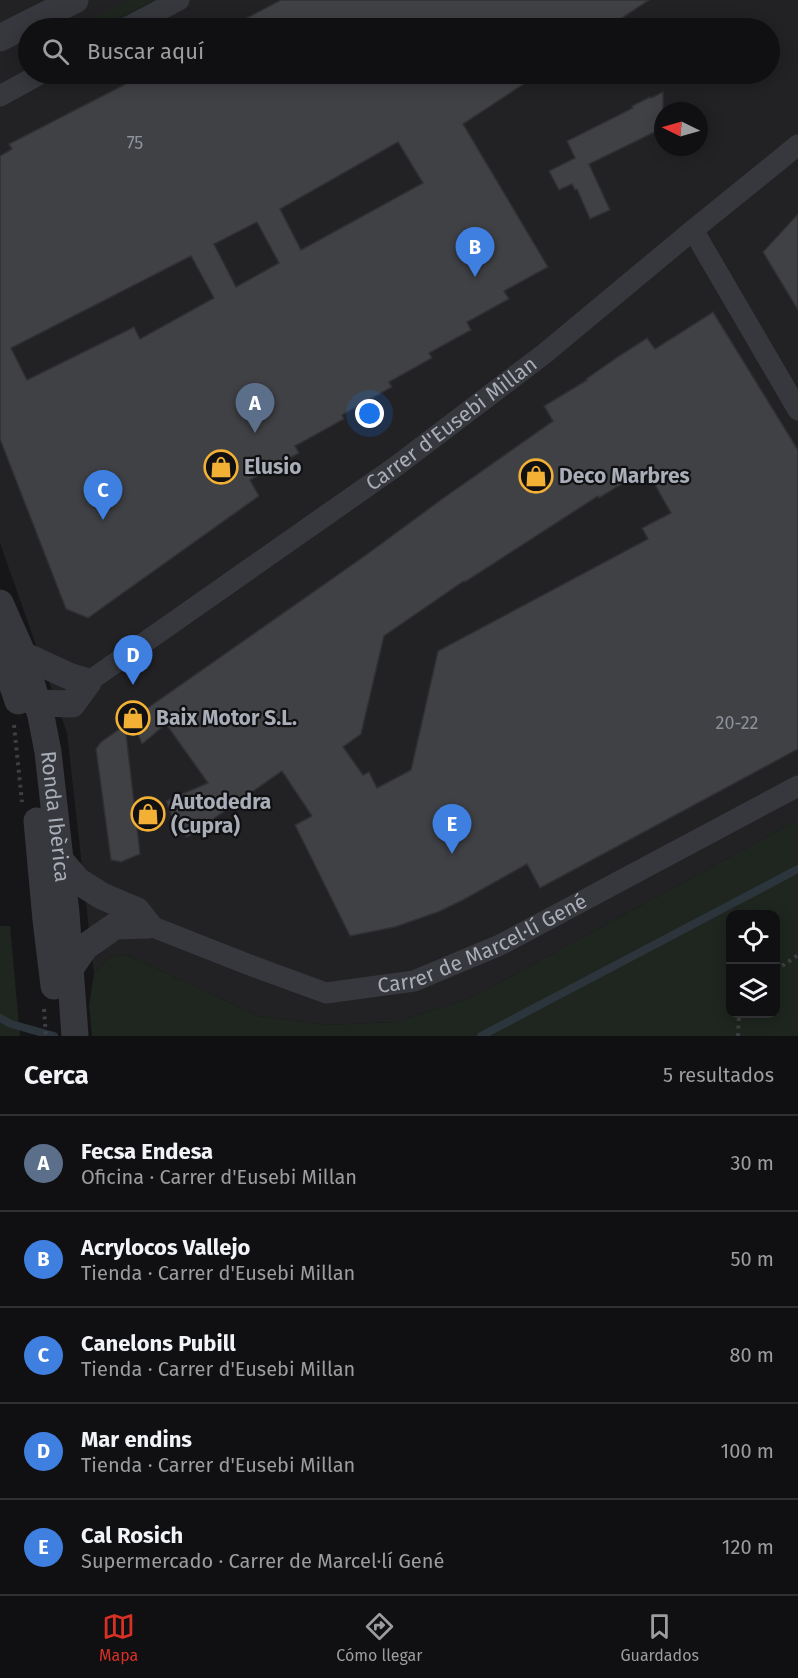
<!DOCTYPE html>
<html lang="es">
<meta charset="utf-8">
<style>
body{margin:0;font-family:"Fira Sans",sans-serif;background:#19191b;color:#f1f3f6}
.controls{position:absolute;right:18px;bottom:18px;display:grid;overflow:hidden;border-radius:12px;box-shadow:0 3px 15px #0003}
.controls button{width:54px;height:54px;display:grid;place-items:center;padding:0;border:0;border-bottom:2px solid #303032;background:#101012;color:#f1f3f6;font:30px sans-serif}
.compass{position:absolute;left:654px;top:102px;width:54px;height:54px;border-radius:50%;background:#101012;box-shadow:0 3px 15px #0003;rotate:275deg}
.you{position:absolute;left:370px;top:414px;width:21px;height:21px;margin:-15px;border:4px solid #fff;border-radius:50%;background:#1a73e8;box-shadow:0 0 0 9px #1a73e833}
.badge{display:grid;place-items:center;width:39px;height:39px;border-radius:50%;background:#d93025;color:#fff;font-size:20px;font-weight:700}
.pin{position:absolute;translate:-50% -50px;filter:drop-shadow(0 2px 3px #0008)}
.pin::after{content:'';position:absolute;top:32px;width:21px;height:18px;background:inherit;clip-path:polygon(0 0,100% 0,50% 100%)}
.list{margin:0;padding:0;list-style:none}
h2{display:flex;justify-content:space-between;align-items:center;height:78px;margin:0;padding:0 24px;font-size:26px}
h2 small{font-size:20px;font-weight:400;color:#9c9d9f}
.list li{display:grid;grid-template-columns:39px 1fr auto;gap:18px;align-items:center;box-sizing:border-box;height:96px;padding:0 24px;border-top:2px solid #303032}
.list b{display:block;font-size:22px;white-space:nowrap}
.list p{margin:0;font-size:20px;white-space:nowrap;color:#9c9d9f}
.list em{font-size:20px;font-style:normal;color:#9c9d9f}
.icon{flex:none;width:33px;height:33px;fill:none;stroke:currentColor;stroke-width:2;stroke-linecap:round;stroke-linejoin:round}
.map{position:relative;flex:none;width:798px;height:1036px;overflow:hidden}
.search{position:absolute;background:#101012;box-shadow:0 3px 15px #0003;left:18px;right:18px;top:18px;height:66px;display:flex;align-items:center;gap:15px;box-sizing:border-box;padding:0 21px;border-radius:33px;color:#9c9d9f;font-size:22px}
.sheet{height:558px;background:#101012}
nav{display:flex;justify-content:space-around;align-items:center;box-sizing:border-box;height:84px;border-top:2px solid #303032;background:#101012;font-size:16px;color:#9c9d9f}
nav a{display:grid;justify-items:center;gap:3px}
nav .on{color:#d93025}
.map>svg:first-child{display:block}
</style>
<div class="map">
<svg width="798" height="1036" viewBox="0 0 798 1036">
<rect width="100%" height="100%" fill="#161618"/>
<path fill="#222225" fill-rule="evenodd" d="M 0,0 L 798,0 L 798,820 L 475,996 L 395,1022 L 327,1025 L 258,1016 L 127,955 L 109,957 L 94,974 L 67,733 L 0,543 ZM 28,28 L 770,28 L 770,74 L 28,74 ZM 663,111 L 699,111 L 699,147 L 663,147 Z"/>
<g fill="#1e261f" fill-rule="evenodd">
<path d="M 129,0 L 154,0 L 99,28 L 75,28 Z"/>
<path d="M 798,820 L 798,1036 L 92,1036 L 89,1005 L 94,974 L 109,957 L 127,955 L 258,1016 L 327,1025 L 395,1022 L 475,996 ZM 730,915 L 776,915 L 776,1014 L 730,1014 Z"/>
<path d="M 0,926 L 10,926 L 20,1036 L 0,1036 Z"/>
</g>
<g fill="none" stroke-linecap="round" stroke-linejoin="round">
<g stroke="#2c353c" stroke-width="8">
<path d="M 0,1018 L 11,1024 L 54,1036"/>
<path d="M 481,1036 L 798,869"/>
</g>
</g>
<g fill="#404145" stroke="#303034" stroke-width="1.5" fill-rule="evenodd">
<path d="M 281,0 L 649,0 L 607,28 L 228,28 Z"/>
<path d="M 145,74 L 539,74 L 463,124 L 548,267 L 504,291 L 509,299 L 467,322 L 471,330 L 429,353 L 432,358 L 389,382 L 392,387 L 342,415 L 344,419 L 295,446 L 299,453 L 250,480 L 259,496 L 88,618 L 66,609 L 0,439 L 0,156 L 12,149 L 9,144 ZM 398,142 L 423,183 L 301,250 L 280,209 ZM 257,222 L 279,263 L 236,287 L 214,244 ZM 191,256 L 214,298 L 140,339 L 134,327 L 27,380 L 11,348 Z"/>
<path d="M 663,92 L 663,128 L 589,164 L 610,210 L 590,219 L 577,189 L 575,190 L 572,184 L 559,190 L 549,171 L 575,158 L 567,141 L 633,108 L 632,106 L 650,97 L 651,98 Z"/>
<path d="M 798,214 L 798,310 L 763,252 Z"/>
<path d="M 713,312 L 798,450 L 798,749 L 540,888 L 527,864 L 463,900 L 438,912 L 395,927 L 350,936 L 295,825 L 312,816 L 282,771 L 212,820 L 215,825 L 186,837 L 181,823 L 175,825 L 166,801 L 208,783 L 166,724 L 142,744 L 132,719 L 366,555 L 442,499 L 553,421 L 544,406 L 587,380 L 586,379 L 619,356 L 647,338 L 655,349 ZM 646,469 L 671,513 L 642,528 L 648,539 L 438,651 L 411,770 L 377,788 L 369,772 L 363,775 L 343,747 L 361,734 L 384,636 L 464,581 L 465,582 L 598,496 L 599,498 Z"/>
<path d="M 125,725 L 140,854 L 121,862 L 111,860 L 96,749 L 101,742 Z"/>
</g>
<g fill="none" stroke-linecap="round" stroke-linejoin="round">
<g stroke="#3d3f44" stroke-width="4" stroke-dasharray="3 4.5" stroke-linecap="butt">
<path d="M 14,725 L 22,802"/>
<path d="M 776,970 L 798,955"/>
<path d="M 44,1009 L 46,1036"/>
<path d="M 738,1036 L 739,1014"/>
</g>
<g stroke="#37383d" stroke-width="21">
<path d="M 126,28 L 179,0"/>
<path d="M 0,96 L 40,74"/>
<path d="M 693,230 L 798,410"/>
<path id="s1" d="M 88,682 L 395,467 L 544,354 L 693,230 L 798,145"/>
<path id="s2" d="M 148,925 L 247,964 L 326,993 L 414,981 L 500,945 L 798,786"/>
</g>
<g stroke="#37383d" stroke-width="27">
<path d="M 0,38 L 75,0"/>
<path id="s3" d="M 0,603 L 23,655 L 41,716 L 48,752 L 66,913 L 75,1036"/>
<path d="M 0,648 L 18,701"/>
<path d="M 23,697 L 37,703 L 72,704 L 88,682 L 69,676 L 23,655"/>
<path d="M 37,821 L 46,920 L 54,986"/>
<path d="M 60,860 L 78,881 L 102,896 L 137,911 L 148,925"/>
<path d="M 70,969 L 85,947 L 115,926 L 148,925"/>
</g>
</g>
<defs>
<g id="shop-ring" transform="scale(1.725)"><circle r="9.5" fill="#111113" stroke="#f2b134" stroke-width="1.5"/><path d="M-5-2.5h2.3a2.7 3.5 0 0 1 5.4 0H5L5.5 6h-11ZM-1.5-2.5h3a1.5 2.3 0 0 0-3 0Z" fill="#f2b134"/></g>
</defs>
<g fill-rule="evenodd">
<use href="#shop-ring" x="221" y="467"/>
<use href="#shop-ring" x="536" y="476"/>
<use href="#shop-ring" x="133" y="718"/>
<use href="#shop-ring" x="148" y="814"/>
</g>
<g text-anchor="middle" stroke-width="4.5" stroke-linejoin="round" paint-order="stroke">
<g font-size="18" fill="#8e929b">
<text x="135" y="149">75</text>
<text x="737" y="729">20-22</text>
</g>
<g font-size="21" fill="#a8adb8" stroke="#111113">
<text dy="7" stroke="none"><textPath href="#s1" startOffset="446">Carrer d'Eusebi Millan</textPath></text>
<text dy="7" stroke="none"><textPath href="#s3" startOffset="222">Ronda Ibèrica</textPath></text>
<text dy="7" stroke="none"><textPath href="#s2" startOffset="356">Carrer de Marcel·lí Gené</textPath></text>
</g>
<g font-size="21" font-weight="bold" fill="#a8adb8" stroke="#111113" text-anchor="start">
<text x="244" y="474">Elusio</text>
<text x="559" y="483">Deco Marbres</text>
<text x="156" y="725">Baix Motor S.L.</text>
<text x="171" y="809">Autodedra<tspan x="171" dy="24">(Cupra)</tspan></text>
</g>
</g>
</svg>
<div class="controls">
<button><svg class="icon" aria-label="locate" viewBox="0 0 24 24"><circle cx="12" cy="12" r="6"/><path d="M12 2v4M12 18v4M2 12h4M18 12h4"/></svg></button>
<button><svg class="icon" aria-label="layers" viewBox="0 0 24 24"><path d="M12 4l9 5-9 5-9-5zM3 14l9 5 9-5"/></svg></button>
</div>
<svg class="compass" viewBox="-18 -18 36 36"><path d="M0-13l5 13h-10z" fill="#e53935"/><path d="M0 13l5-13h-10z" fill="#9c9d9f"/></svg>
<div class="you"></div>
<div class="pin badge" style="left:255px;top:433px;background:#5c6f8a">A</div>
<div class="pin badge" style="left:475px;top:277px;background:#3f7fe0">B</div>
<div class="pin badge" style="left:103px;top:520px;background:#3f7fe0">C</div>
<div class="pin badge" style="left:133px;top:685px;background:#3f7fe0">D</div>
<div class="pin badge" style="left:452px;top:854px;background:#3f7fe0">E</div>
<div class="search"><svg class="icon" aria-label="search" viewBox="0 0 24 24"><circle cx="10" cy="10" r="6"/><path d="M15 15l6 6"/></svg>Buscar aquí</div>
</div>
<section class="sheet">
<h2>Cerca<small>5 resultados</small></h2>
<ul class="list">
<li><span class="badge" style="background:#5c6f8a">A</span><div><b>Fecsa Endesa</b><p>Oficina · Carrer d'Eusebi Millan</p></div><em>30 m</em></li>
<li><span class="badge" style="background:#3f7fe0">B</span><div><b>Acrylocos Vallejo</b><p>Tienda · Carrer d'Eusebi Millan</p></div><em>50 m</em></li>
<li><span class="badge" style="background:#3f7fe0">C</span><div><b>Canelons Pubill</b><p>Tienda · Carrer d'Eusebi Millan</p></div><em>80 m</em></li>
<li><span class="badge" style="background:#3f7fe0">D</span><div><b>Mar endins</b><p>Tienda · Carrer d'Eusebi Millan</p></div><em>100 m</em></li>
<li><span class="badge" style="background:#3f7fe0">E</span><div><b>Cal Rosich</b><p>Supermercado · Carrer de Marcel·lí Gené</p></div><em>120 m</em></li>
</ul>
</section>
<nav>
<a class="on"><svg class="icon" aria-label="map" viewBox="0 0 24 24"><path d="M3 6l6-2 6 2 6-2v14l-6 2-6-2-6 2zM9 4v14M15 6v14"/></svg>Mapa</a>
<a><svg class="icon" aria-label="directions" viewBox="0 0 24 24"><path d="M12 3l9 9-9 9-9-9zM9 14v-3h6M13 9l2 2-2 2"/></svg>Cómo llegar</a>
<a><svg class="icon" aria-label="saved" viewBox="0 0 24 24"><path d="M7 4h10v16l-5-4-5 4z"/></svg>Guardados</a>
</nav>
